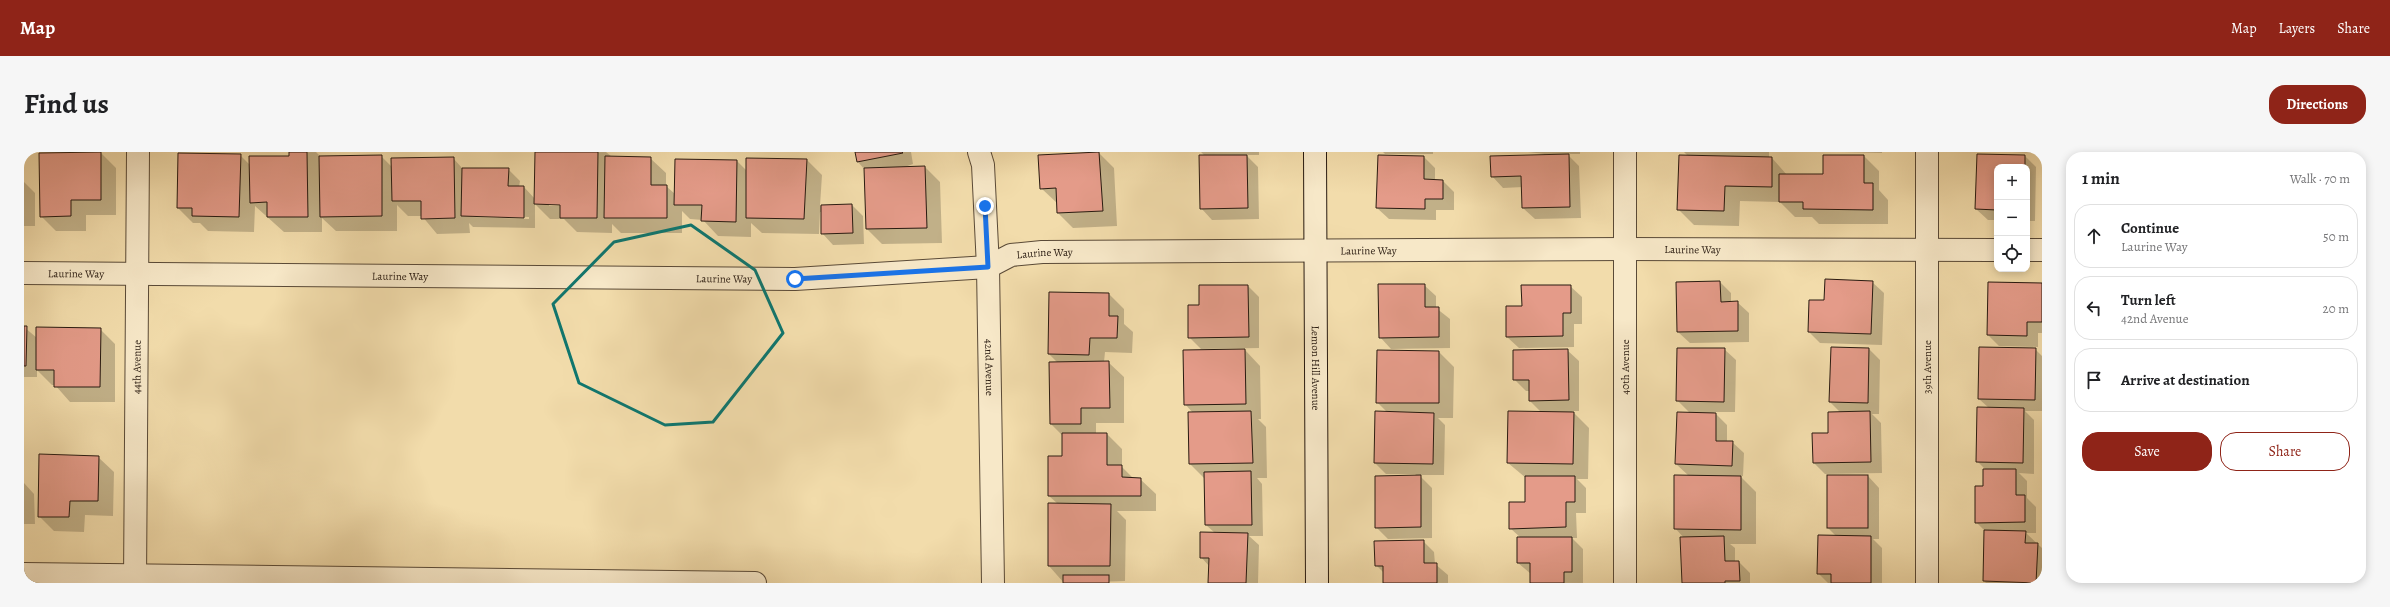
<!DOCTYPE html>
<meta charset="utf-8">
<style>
body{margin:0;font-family:Alegreya,serif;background:#f6f6f6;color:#202124}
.controls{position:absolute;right:12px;top:12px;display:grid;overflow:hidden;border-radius:8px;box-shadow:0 2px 10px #0003}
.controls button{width:36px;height:36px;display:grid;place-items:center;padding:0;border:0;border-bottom:1px solid #e0e0e0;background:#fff;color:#202124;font:20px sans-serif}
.stop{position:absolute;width:12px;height:12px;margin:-9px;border:3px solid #1a73e8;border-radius:50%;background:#fff}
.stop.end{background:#1a73e8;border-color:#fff;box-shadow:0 1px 4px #0008}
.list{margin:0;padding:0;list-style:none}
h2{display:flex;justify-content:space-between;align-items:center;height:52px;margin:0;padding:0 16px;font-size:17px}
h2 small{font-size:13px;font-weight:400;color:#757577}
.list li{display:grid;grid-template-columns:26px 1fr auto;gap:12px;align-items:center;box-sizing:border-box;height:64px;margin:0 8px 8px;padding:0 8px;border:1px solid #e0e0e0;border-radius:16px}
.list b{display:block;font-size:15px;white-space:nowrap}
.list p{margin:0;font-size:13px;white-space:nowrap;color:#757577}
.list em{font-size:13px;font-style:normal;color:#757577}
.actions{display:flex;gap:8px;padding:12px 16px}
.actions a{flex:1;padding:9px 0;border:1px solid #8f2418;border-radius:16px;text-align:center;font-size:14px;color:#8f2418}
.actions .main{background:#8f2418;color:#fff}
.icon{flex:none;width:22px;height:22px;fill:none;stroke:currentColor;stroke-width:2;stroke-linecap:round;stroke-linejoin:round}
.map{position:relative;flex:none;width:2018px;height:431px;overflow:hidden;border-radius:16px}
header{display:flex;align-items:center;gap:24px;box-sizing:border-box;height:56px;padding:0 20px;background:#8f2418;color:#fff}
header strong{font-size:19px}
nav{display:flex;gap:22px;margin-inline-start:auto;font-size:14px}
.intro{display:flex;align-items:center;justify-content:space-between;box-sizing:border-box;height:96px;padding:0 24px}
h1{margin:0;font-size:28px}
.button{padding:10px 18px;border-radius:16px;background:#8f2418;color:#fff;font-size:14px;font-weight:700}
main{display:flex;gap:24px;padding:0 24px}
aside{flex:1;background:#fff;border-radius:16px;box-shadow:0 2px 10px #0003}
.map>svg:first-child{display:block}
</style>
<header>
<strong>Map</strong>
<nav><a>Map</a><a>Layers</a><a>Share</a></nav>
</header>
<div class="intro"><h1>Find us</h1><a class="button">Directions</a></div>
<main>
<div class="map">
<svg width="2018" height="431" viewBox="0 0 2018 431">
<rect width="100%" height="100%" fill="#f2dcab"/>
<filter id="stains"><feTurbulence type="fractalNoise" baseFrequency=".005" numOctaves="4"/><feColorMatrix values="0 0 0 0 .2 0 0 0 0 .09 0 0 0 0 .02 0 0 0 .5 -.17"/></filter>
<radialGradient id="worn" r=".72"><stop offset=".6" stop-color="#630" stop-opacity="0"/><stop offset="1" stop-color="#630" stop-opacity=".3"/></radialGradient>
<g fill="#0003" fill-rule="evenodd">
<path d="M 266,0 L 292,0 L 297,5 L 357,4 L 368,15 L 429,6 L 439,17 L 484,17 L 496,29 L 495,35 L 500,35 L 511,47 L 512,0 L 582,0 L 588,5 L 626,6 L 642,21 L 642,34 L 651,42 L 713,9 L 723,19 L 783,8 L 798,23 L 796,54 L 828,53 L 839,64 L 840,92 L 809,93 L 798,81 L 798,60 L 796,60 L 795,82 L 738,81 L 727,71 L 727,85 L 694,84 L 679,68 L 666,67 L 658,59 L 658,81 L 597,81 L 588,72 L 588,81 L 553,80 L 540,67 L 526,67 L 511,52 L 511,76 L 449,75 L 445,71 L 446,81 L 413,82 L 398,64 L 384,64 L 373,53 L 373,79 L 312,79 L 298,66 L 298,80 L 260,80 L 231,54 L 230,80 L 184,79 L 176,71 L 169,71 L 154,56 L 216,3 L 226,13 L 266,5 ZM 525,52 L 541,54 L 525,54 ZM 448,63 L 505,65 L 505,67 L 448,65 Z"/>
<path d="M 832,0 L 887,0 L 889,12 L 878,16 L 901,15 L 916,30 L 918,91 L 858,92 L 843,77 L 841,18 L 834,10 Z"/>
<path d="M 1177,0 L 1235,0 L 1235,3 L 1222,3 L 1234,15 L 1235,67 L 1188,68 L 1177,56 L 1181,4 Z"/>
<path d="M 1359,0 L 1409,0 L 1409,2 L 1361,2 Z"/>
<path d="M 1504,0 L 1556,0 L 1556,2 L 1543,2 L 1555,14 L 1557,66 L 1511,67 L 1499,56 L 1499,35 L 1479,36 L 1468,24 L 1520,4 L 1520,2 Z"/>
<path d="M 1660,0 L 1745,0 L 1745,6 L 1748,6 L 1763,23 L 1800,23 L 1840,4 L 1855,19 L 1855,38 L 1864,48 L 1864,72 L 1795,72 L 1788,65 L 1771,65 L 1756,50 L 1716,49 L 1715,74 L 1670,73 L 1654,57 L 1664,4 Z"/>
<path d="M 1820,0 L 1858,0 L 1858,1 Z"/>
<path d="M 1988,0 L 2018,0 L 2018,1 Z"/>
<path d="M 77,1 L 92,16 L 92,63 L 62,63 L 62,79 L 32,79 L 17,64 Z"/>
<path d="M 1075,1 L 1090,16 L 1093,74 L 1049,76 L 1034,61 L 1034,52 L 1017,36 L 1016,4 Z"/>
<path d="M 1954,3 L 2001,4 L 2012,15 L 2011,69 L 2003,69 L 2003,15 L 1973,15 L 1973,68 L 1964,68 L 1952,57 Z"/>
<path d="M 1400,5 L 1411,16 L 1411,29 L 1419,29 L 1430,40 L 1430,58 L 1412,58 L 1412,68 L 1365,67 L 1353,56 Z"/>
<path d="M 0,30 L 11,41 L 11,74 L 0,74 Z"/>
<path d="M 1696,130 L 1707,141 L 1707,150 L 1713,150 L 1725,161 L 1725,190 L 1666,191 L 1654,180 Z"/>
<path d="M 1848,130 L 1860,141 L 1858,193 L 1796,191 L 1785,180 L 1801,149 Z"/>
<path d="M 2018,132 L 2018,181 L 2014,181 L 2014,195 L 1975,194 L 1964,183 Z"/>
<path d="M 1400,133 L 1412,144 L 1412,156 L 1426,167 L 1426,196 L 1367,197 L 1356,185 Z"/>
<path d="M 1224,134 L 1235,145 L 1235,196 L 1177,197 L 1165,185 L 1176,154 Z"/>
<path d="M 1546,134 L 1558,145 L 1558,172 L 1550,172 L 1550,195 L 1495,196 L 1483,185 L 1499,155 Z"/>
<path d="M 1085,142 L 1100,157 L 1100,172 L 1109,180 L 1108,201 L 1081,200 L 1080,210 L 1084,210 L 1100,225 L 1100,271 L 1072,271 L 1072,282 L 1083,282 L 1098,297 L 1098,315 L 1110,327 L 1116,327 L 1132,342 L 1132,359 L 1093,359 L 1102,368 L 1101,429 L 1040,431 L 1025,414 L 1034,352 L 1025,344 L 1040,305 L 1040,285 L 1027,272 L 1034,211 L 1025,202 Z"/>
<path d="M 0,175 L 13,186 L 76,177 L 91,192 L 91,250 L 46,250 L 31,233 L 28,233 L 13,218 L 13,225 L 0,225 Z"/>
<path d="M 1700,197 L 1712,208 L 1711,260 L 1690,260 L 1703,273 L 1703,290 L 1708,290 L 1720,301 L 1719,324 L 1716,324 L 1732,340 L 1732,392 L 1706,392 L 1711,396 L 1711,410 L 1715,410 L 1726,421 L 1726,431 L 1659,431 L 1660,386 L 1651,376 L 1665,324 L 1652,312 L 1666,261 L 1653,248 Z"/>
<path d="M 1845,197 L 1856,208 L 1855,262 L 1848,262 L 1857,271 L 1858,321 L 1801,322 L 1790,311 L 1817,261 L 1806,250 Z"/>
<path d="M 2011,197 L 2018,204 L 2018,259 L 2001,259 L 2010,268 L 2010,322 L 1995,321 L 2003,329 L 2003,346 L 2012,355 L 2012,381 L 2002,381 L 2018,396 L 2018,431 L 1962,431 L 1960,429 L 1961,379 L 1952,370 L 1962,318 L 1953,309 L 1965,256 L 1955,247 Z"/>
<path d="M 1221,198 L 1236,214 L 1237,267 L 1234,267 L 1242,275 L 1243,326 L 1233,326 L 1238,332 L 1239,384 L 1225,384 L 1235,393 L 1234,431 L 1185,431 L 1186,415 L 1177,405 L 1191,381 L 1182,373 L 1182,328 L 1166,312 L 1165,261 L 1169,261 L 1161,252 L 1160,199 Z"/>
<path d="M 1543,198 L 1555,209 L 1555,259 L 1548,259 L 1565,276 L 1564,327 L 1553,327 L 1562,336 L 1562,361 L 1552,361 L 1553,386 L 1548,386 L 1559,397 L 1559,431 L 1507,431 L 1507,422 L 1494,411 L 1497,386 L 1486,376 L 1502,351 L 1502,326 L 1484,311 L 1518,261 L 1506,249 L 1506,239 L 1502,239 L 1490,227 Z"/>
<path d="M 1415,200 L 1430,215 L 1429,266 L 1414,266 L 1421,273 L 1420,323 L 1395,323 L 1408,336 L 1408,386 L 1364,387 L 1352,375 L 1392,322 L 1362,322 L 1351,311 L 1364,261 L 1353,250 Z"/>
<path d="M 74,305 L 90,320 L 89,364 L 61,363 L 60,380 L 30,379 L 15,364 Z"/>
<path d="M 1844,324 L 1855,336 L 1855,387 L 1849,387 L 1858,396 L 1858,431 L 1804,431 L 1794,421 L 1812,384 L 1804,376 Z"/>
<path d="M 0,331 L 10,342 L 11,372 L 0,372 Z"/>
<path d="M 1399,389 L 1410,400 L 1411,412 L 1424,423 L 1424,431 L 1360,431 L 1360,421 L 1352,413 Z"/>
</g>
<g fill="#e49b89" stroke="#281a10">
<path d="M 77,0 L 77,48 L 47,48 L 47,64 L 16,65 L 15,1 Z"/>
<path d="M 265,0 L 283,0 L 284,65 L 243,65 L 243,50 L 226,51 L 225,4 L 265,4 Z"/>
<path d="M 511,0 L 574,0 L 573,66 L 536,66 L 536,53 L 510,52 Z"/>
<path d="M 831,0 L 878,0 L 879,1 L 833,10 Z"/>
<path d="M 1075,0 L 1079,59 L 1033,61 L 1032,36 L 1016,37 L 1014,3 Z"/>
<path d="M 154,1 L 217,2 L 215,65 L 168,64 L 168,56 L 153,56 Z"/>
<path d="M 1545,2 L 1546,55 L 1498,56 L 1497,24 L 1467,25 L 1466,4 Z"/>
<path d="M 1953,2 L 2001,3 L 2001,15 L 1973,15 L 1973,58 L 1951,57 Z"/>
<path d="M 358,3 L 358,64 L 296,65 L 295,4 Z"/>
<path d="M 1175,3 L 1223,3 L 1224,56 L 1176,57 Z"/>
<path d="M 1354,3 L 1400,4 L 1400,27 L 1419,28 L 1419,47 L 1401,47 L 1401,57 L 1352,56 Z"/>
<path d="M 1655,3 L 1748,5 L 1748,35 L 1701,34 L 1700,59 L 1653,58 Z"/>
<path d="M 1799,3 L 1840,3 L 1840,31 L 1849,31 L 1849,58 L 1779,57 L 1779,50 L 1755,50 L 1755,22 L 1799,22 Z"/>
<path d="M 581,4 L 627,5 L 627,33 L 643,33 L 643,66 L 580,66 Z"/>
<path d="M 430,5 L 431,66 L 397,67 L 397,49 L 368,49 L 367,6 Z"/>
<path d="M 722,6 L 783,7 L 780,67 L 722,66 Z"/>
<path d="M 651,7 L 713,8 L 712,70 L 677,69 L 678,53 L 650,53 Z"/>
<path d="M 901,14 L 903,76 L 842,77 L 840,16 Z"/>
<path d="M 438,16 L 485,16 L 484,34 L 500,34 L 500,66 L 437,64 Z"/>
<path d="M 828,52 L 829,81 L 797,82 L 797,53 Z"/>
<path d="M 1801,127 L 1849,129 L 1847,182 L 1784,180 L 1785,148 L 1800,148 Z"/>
<path d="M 1696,129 L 1697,150 L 1714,149 L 1714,179 L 1653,180 L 1652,130 Z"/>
<path d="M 1964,130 L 2018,131 L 2018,170 L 2003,170 L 2003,184 L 1963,183 Z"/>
<path d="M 1354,132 L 1401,132 L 1401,155 L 1415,155 L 1415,185 L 1355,186 Z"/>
<path d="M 1175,133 L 1224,133 L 1225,185 L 1164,186 L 1164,153 L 1175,153 Z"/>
<path d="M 1497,133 L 1547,133 L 1547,161 L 1539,161 L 1539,184 L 1482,185 L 1482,154 L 1498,154 Z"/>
<path d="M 1025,140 L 1085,141 L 1085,164 L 1094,164 L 1093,186 L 1066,186 L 1065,203 L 1024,202 Z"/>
<path d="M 0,174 L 3,174 L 2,214 L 0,214 Z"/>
<path d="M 12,175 L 77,176 L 76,235 L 30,235 L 30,218 L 12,218 Z"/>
<path d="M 1807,195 L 1845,196 L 1844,251 L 1805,250 Z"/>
<path d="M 1955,195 L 2012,196 L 2011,248 L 1954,247 Z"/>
<path d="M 1653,196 L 1701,196 L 1700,250 L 1652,249 Z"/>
<path d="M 1221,197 L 1222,252 L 1160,253 L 1159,198 Z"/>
<path d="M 1544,197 L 1545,248 L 1505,249 L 1505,228 L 1489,228 L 1489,198 Z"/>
<path d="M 1353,198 L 1415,199 L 1415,251 L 1352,251 Z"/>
<path d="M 1085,209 L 1086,256 L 1057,256 L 1057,272 L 1026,272 L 1025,210 Z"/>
<path d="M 1953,255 L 2000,256 L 1999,311 L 1952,310 Z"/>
<path d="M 1227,259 L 1229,311 L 1165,312 L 1164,260 Z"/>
<path d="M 1351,259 L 1410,261 L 1409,312 L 1350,311 Z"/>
<path d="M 1484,259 L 1550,260 L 1549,312 L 1483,311 Z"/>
<path d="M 1846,259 L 1847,310 L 1789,311 L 1788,281 L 1804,281 L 1804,260 Z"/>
<path d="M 1653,260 L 1692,261 L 1692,289 L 1709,289 L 1708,314 L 1651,312 Z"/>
<path d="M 1038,281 L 1083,281 L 1083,313 L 1098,313 L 1098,325 L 1117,326 L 1117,344 L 1024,344 L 1024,304 L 1038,304 Z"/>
<path d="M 15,302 L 75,304 L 74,349 L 46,349 L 45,365 L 14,365 Z"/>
<path d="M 1959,317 L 1992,317 L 1992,343 L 2001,343 L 2001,370 L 1951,371 L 1951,334 L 1959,334 Z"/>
<path d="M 1227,319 L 1228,373 L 1181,373 L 1180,320 Z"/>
<path d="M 1397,323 L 1397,375 L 1351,376 L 1351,324 Z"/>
<path d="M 1650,323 L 1717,324 L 1717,378 L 1650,377 Z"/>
<rect x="1803" y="323" width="41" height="53"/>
<path d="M 1501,324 L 1551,324 L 1551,350 L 1542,350 L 1542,375 L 1485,377 L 1485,350 L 1501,350 Z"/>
<path d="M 1024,351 L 1087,352 L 1086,414 L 1024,414 Z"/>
<path d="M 1960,378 L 2002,379 L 2001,391 L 2014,391 L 2012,431 L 1959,429 Z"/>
<path d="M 1176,380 L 1224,381 L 1222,431 L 1184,431 L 1185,406 L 1176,406 Z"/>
<path d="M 1794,383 L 1847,384 L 1847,431 L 1807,431 L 1807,422 L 1793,422 Z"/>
<path d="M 1700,384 L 1701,409 L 1715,409 L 1716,429 L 1701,429 L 1701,431 L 1658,431 L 1656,385 Z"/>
<path d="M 1493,385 L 1548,385 L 1548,420 L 1540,420 L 1540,431 L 1506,431 L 1506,411 L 1493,411 Z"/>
<path d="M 1400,388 L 1400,411 L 1413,411 L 1413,431 L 1359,431 L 1359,414 L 1351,414 L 1350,389 Z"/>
<rect x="1039" y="423" width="46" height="8"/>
</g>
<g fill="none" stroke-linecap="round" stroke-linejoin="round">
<g stroke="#5a4a37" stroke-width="24">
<g id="street">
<path id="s1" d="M 955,0 L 959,13 L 964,115 L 969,431"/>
<path d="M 1601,0 L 1601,431"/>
<path d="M 1903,0 L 1903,431"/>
<path d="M 2003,98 L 2018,98"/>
<path id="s2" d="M 0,121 L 771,127 L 964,115 L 987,103 L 1018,100 L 1601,97 L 1973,98"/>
<path d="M 0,422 L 731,431"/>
<path id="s3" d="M 111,431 L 114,0"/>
</g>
</g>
<g stroke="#281a10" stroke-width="24">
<g id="secondary">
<path id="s4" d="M 1291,0 L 1293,431"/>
</g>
</g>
<use href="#street" stroke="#f7e8c8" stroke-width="22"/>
<use href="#secondary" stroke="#f7e8c8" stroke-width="22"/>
</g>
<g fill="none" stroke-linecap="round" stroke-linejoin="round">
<path stroke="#1a73e8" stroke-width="5" d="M 771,127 L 964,115 L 961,54"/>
</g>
<path fill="none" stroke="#0f766e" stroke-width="3" stroke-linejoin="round" d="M 667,73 L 731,118 L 759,181 L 689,270 L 641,273 L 555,231 L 529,152 L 590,90 Z"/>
<g text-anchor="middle" stroke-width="4" stroke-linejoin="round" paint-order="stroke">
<g font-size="11" fill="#281a10" stroke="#f7e8c8">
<text dy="4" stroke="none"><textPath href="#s2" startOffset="1672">Laurine Way</textPath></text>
<text dy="4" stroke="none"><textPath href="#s2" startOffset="1348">Laurine Way</textPath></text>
<text dy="4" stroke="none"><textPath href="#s2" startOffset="1024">Laurine Way</textPath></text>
<text dy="4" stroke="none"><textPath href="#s2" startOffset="52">Laurine Way</textPath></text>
<text dy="4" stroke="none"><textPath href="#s2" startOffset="376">Laurine Way</textPath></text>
<text dy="4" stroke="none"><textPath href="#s2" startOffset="700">Laurine Way</textPath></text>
<text dy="4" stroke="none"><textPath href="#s1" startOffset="216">42nd Avenue</textPath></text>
<text dy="4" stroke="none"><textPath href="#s4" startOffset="216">Lemon Hill Avenue</textPath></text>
<text transform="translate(1601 215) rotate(-90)" y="4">40th Avenue</text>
<text transform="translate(1903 215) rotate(-90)" y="4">39th Avenue</text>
<text dy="4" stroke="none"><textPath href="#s3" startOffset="216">44th Avenue</textPath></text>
</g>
</g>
<rect width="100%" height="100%" filter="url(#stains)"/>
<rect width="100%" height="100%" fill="url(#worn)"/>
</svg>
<div class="controls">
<button>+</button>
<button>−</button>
<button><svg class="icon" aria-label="locate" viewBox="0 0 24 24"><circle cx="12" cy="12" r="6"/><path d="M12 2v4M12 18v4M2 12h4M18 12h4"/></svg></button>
</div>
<div class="stop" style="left:771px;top:127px"></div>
<div class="stop end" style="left:961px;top:54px"></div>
</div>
<aside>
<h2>1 min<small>Walk · 70 m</small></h2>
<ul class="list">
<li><svg class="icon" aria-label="ahead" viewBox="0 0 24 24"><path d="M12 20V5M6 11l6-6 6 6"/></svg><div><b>Continue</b><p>Laurine Way</p></div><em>50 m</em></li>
<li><svg class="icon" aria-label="left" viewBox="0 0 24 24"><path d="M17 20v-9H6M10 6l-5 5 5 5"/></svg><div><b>Turn left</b><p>42nd Avenue</p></div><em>20 m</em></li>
<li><svg class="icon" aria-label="arrive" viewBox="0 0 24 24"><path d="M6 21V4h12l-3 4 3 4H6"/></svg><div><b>Arrive at destination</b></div></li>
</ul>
<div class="actions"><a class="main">Save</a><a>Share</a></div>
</aside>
</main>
